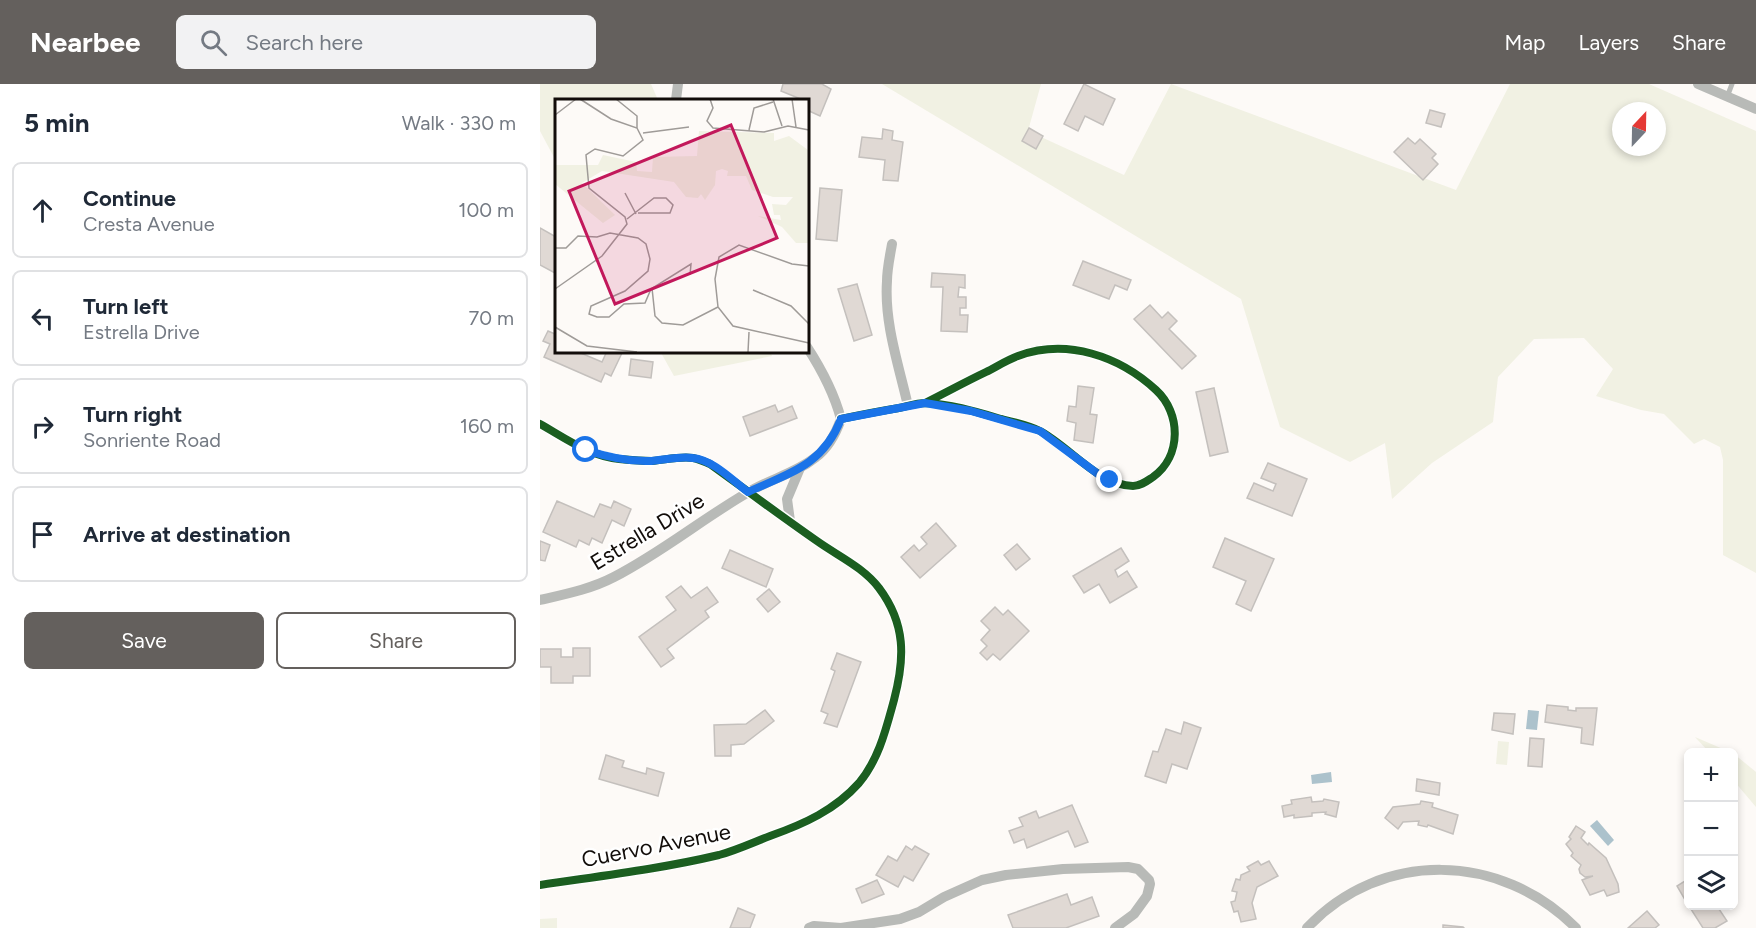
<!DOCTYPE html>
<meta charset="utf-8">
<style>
body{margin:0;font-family:Figtree,sans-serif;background:#f2f2f3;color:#1f2937}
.controls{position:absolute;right:18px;bottom:18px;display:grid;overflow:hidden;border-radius:9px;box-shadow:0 3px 9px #0003}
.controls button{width:54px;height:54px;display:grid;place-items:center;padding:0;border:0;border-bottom:2px solid #e0e1e3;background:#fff;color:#1f2937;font:30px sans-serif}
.compass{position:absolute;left:1072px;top:18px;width:54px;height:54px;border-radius:50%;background:#fff;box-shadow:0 3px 9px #0003;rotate:22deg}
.stop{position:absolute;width:18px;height:18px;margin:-14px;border:4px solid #1a73e8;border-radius:50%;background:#fff}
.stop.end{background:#1a73e8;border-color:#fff;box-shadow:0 2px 6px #0008}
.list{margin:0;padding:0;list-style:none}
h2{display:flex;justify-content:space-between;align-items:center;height:78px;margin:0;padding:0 24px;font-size:26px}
h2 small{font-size:20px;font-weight:400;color:#747a83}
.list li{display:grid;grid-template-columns:39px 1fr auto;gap:18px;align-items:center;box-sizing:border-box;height:96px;margin:0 12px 12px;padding:0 12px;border:2px solid #e0e1e3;border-radius:9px}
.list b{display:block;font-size:22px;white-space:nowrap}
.list p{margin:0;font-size:20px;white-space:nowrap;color:#747a83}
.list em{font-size:20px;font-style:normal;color:#747a83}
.actions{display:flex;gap:12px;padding:18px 24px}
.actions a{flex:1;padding:14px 0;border:2px solid #64605d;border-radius:9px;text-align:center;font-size:21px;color:#64605d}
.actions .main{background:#64605d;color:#fff}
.icon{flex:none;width:33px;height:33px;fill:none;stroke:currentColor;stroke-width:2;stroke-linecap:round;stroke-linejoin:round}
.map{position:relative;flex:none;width:1216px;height:844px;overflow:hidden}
header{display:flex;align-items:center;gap:36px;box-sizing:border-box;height:84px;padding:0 30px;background:#64605d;color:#fff}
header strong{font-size:28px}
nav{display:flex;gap:33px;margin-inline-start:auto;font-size:21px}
.search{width:420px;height:54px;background:#f2f2f3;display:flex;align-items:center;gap:15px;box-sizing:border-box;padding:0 21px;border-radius:9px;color:#747a83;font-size:22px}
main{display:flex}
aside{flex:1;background:#fff}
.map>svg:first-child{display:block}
</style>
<header>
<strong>Nearbee</strong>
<div class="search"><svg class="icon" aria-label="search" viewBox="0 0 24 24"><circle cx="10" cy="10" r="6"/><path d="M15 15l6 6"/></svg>Search here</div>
<nav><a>Map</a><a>Layers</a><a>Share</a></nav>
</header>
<main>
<aside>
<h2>5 min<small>Walk · 330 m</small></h2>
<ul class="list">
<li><svg class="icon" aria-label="ahead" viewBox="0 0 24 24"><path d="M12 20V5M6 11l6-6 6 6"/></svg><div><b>Continue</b><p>Cresta Avenue</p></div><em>100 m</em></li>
<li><svg class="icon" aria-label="left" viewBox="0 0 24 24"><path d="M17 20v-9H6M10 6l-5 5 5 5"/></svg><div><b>Turn left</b><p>Estrella Drive</p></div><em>70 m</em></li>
<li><svg class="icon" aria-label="right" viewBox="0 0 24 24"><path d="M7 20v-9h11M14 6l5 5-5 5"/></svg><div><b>Turn right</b><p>Sonriente Road</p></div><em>160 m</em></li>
<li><svg class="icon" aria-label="arrive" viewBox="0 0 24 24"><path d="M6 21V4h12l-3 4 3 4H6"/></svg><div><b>Arrive at destination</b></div></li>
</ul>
<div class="actions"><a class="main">Save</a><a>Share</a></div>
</aside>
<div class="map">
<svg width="1216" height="844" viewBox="0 0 1216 844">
<rect width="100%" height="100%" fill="#fdfaf7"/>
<g fill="#f1f1e3" fill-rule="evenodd">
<path d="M 0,0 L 111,0 L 118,16 L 16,16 L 16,77 L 0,47 Z"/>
<path d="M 342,0 L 501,0 L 488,47 L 584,91 L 631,0 L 916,106 L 970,0 L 1109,0 L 1216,47 L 1216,489 L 1183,471 L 1183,376 L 1180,363 L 1164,355 L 1154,360 L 1124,330 L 1101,326 L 1056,312 L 1073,285 L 1044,254 L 994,255 L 958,293 L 953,338 L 892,379 L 852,415 L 845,359 L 810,378 L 740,343 L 701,215 ZM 1081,27 L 1117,27 L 1117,63 L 1081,63 Z"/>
<path d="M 120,267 L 230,267 L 232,272 L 134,292 Z"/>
<path d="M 1155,653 L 1190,668 L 1169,668 Z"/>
<path d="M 958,657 L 969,658 L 967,681 L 956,680 Z"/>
<path d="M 1194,670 L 1216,688 L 1216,723 L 1194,697 Z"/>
<path d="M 17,834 L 17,844 L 0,844 L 0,835 Z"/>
</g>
<g fill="#acc2cc">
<path d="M 988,626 L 999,627 L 997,646 L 986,645 Z"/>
<path d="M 791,688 L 792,698 L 772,700 L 771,691 Z"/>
<path d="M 1057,736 L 1074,756 L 1068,762 L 1050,742 Z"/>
</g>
<g fill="#e0d9d4" stroke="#c4c0bd" stroke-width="1.5">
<path d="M 243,0 L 282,0 L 291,5 L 280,32 L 267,26 L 269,19 L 267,16 L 263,16 L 241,7 Z"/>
<path d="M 544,0 L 575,15 L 563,41 L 545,32 L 538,47 L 524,40 Z"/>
<path d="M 890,26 L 905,30 L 901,43 L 886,39 Z"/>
<path d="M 489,44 L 503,52 L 496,65 L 482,57 Z"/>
<path d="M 343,45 L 353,47 L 352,56 L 363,58 L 358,97 L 343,96 L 345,76 L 319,73 L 322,53 L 342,55 Z"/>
<path d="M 868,54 L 875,60 L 880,55 L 896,70 L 892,74 L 898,80 L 883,96 L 854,68 Z"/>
<path d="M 280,104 L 302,106 L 297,157 L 276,155 Z"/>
<path d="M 0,144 L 16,153 L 15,189 L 0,181 Z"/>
<path d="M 543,177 L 591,196 L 587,206 L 575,201 L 569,215 L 533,201 Z"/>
<path d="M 392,189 L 425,191 L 425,204 L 419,203 L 418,213 L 426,213 L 426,224 L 420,224 L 420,231 L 428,231 L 427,248 L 401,247 L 403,203 L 391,203 Z"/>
<path d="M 317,200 L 332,251 L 314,257 L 298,205 Z"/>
<path d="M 610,221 L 622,234 L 628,228 L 637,237 L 629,245 L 656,272 L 642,285 L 594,235 Z"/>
<path d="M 8,247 L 15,250 L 16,248 L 16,267 L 36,267 L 62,278 L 67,267 L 77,267 L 82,269 L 71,292 L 65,289 L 61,298 L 4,273 L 10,260 L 3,257 Z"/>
<path d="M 91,275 L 113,278 L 111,294 L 89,291 Z"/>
<path d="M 538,302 L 554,304 L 550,330 L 557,331 L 553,359 L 534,356 L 536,339 L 527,337 L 529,322 L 536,323 Z"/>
<path d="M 674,304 L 688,368 L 670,372 L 656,308 Z"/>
<path d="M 235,321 L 238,328 L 252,322 L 257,334 L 210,352 L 203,333 Z"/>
<path d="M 728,379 L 767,395 L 752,432 L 707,414 L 714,399 L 733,407 L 736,400 L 721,394 Z"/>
<path d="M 17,417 L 54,433 L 60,420 L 71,424 L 74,417 L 91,425 L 84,442 L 72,436 L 62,459 L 52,454 L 49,461 L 39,456 L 36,463 L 3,448 Z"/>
<path d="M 396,439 L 416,462 L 380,494 L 361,473 L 374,461 L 379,467 L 387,460 L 381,453 Z"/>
<path d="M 685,454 L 734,475 L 711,527 L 696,520 L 706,497 L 673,483 Z"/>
<path d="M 0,457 L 10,461 L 5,477 L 0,476 Z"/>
<path d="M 477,460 L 490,475 L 476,486 L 464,471 Z"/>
<path d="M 581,464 L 589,477 L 575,486 L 578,493 L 587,487 L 597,503 L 570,519 L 559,500 L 544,509 L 533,492 Z"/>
<path d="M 190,466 L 233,485 L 226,503 L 182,484 Z"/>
<path d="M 141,502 L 151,514 L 167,503 L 178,518 L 165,527 L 169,533 L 127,565 L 134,574 L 121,583 L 99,553 L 136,526 L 126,513 Z"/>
<path d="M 229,505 L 240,518 L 228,528 L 217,515 Z"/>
<path d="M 455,523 L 463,531 L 468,526 L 489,547 L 460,576 L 453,570 L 447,576 L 440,569 L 447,562 L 441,556 L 450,546 L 441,537 Z"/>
<path d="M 33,564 L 50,564 L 50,592 L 33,592 L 33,599 L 11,599 L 11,583 L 0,583 L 0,565 L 21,565 L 21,573 L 33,573 Z"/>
<path d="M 297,569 L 321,578 L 297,643 L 284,639 L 288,630 L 281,627 L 295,587 L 291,585 Z"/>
<path d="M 1007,621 L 1028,623 L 1028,626 L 1036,627 L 1036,624 L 1057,624 L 1053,661 L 1041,659 L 1042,644 L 1005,638 Z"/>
<path d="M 225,626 L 234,637 L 204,660 L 191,661 L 191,672 L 175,672 L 174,641 L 206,640 Z"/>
<path d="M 954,629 L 975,630 L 973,650 L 952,646 Z"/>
<path d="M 644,638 L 661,644 L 647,685 L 632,680 L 626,699 L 605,692 L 613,667 L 618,668 L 626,645 L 641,650 Z"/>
<path d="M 990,654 L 1004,655 L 1002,683 L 988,682 Z"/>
<path d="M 66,671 L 84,677 L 82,683 L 106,690 L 107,684 L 124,689 L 118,712 L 59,695 Z"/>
<path d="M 877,695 L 900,699 L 899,711 L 876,707 Z"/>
<path d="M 771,713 L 772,718 L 783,717 L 784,715 L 799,718 L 796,733 L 785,730 L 786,728 L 772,729 L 772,732 L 754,734 L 754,731 L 744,733 L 742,722 L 752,720 L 751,716 Z"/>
<path d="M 881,717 L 893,719 L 892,723 L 918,731 L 913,750 L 888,741 L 887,743 L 878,741 L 879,737 L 863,738 L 858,745 L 845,734 L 853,723 L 880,720 Z"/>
<path d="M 532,721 L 548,758 L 535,763 L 528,747 L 487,764 L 484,755 L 474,759 L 469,747 L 483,742 L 479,734 L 496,727 L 499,734 Z"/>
<path d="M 1036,742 L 1045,748 L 1041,754 L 1048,761 L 1049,759 L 1066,774 L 1078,800 L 1079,808 L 1067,812 L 1064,806 L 1050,811 L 1042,796 L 1053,792 L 1045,793 L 1040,789 L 1039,785 L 1041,781 L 1031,772 L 1033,769 L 1026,760 L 1031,755 L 1029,753 Z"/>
<path d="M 366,762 L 372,766 L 375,762 L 389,770 L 373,797 L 364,792 L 358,803 L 336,791 L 348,772 L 357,777 Z"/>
<path d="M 718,777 L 721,781 L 729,777 L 738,792 L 717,803 L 712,819 L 716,835 L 701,838 L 698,827 L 694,828 L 691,818 L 695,817 L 697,808 L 692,807 L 696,795 L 700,796 L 701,791 L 710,787 L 707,783 Z"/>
<path d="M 1148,795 L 1148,821 L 1137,802 Z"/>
<path d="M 337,796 L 344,810 L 322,819 L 316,805 Z"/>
<path d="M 527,810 L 531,821 L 552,813 L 559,832 L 526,844 L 473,844 L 468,831 Z"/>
<path d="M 1149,822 L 1177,822 L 1187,837 L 1175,844 L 1163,844 Z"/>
<path d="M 198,824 L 215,831 L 210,844 L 190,844 Z"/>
<path d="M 1107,827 L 1119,841 L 1115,844 L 1088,844 Z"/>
<path d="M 903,841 L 923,843 L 924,844 L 903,844 Z"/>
</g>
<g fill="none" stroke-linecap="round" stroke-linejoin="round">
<path stroke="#b8bab7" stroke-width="5" d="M 1187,13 L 1192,0"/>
<g stroke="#b8bab7" stroke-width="10">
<path d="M 1158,0 L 1216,25"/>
<path d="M 136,16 L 138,0"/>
<path d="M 352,160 C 350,172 347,185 347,197 C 344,239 359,282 368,322"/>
<path d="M 301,335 C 320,331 340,327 359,324 C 368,322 377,319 386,319 C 411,320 437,328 461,335 C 474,338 488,341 500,347 C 529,362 559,402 593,402 C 601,402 607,397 613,393 C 642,372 641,329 616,306 C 579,272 527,254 478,272 C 467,276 456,283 446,288 C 425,298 405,309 385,319"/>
<path d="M 0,340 C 25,354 49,372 79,375 C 90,376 101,377 112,377 C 125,376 140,372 153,374 C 159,375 165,378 170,380 C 206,406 241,432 277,457 C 298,472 323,483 339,504 C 366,540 365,574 354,616 C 346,645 339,675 319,699 C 295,726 264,740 230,752 C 214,758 197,766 179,771 C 120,785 60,792 0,801"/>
<path d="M 250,437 L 247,415 L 260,384"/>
<path d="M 0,516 C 26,510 51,505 74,493 C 121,469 162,435 207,409 C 229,395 255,390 276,373 C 288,364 296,349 301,335 C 294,309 282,286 267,263"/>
<path d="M 269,844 L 274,842 L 301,844 L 360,835 L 379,828 L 404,813 L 442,796 L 466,791 L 523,785 L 588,783 L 598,785 L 609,796 L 610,800 L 607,812 L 594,830 L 575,844"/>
<path d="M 767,844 C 841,765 961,768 1036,844"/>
</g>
<g stroke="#fff" stroke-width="11">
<g id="cycleway">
<path d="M 301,335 C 320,331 340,327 359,324 C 368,322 377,319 386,319 C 411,320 437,328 461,335 C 474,338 488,341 500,347 C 529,362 559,402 593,402 C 601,402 607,397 613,393 C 642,372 641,329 616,306 C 579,272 527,254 478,272 C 467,276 456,283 446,288 C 425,298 405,309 385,319"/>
<path d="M 0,340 C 25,354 49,372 79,375 C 90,376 101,377 112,377 C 125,376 140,372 153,374 C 159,375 165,378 170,380 C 206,406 241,432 277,457 C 298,472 323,483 339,504 C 366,540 365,574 354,616 C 346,645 339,675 319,699 C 295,726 264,740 230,752 C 214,758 197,766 179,771 C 120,785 60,792 0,801"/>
</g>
</g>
<use href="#cycleway" stroke="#1b5e20" stroke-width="8"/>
</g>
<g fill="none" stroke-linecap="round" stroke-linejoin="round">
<path stroke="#1a73e8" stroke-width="8" d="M 46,366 C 67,373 89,378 111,377 C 125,376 139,372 153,374 C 173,376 192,396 208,408 C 250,389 283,381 301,335 L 385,319 L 431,327 L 500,347 L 558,390 L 570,396"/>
</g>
<g text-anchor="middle" stroke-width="5" stroke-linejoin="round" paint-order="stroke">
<g font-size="22" fill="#120d0a" stroke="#fff">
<text transform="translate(107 447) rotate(-31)" y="8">Estrella Drive</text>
<text transform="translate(116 761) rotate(-11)" y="8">Cuervo Avenue</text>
</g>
</g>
<g transform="translate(15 15)">
<rect width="254" height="254" fill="#fdfaf7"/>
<path d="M 144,32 L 219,34 L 219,42 L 234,37 L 253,51 L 253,144 L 241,144 L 227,128 L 203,117 L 226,121 L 225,116 L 219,116 L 217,105 L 231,106 L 238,98 L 218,98 L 197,91 L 191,77 L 172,77 L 173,72 L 167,70 L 161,72 L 160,86 L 150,101 L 146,95 L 143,99 L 131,98 L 119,83 L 47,72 L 27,84 L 60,116 L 48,124 L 0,85 L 0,66 L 43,66 L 48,56 L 81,63 L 82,72 L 97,73 L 98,58 L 142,57 Z" fill="#f1f1e3"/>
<path fill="none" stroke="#9f9b98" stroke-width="1.5" d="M 61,0 L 82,17 L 82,29M 155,0 L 158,9 L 152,22 L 158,29 L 209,33 L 233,27 L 254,31M 218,0 L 227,27M 237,0 L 241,28M 0,16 L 21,0M 194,31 L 199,9 L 218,3M 88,34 L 134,28M 70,94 L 81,115M 72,120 L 99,99 L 111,99 L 118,106 L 115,114 L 83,114M 0,149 L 11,149 L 23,137 L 42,138 L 55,134 L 83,139 L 91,145 L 95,160 L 93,172 L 70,192 L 36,207 L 34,215 L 42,218 L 54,218 L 69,205 L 90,204 L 96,190 L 136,165 L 135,176M 254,167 L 237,165 L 184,146 L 164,158 L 160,180 L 163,208 L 178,227 L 254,244M 97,189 L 100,217 L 107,224 L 128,226 L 163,208M 0,190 L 47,157 L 72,125 L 70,118 L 34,89 L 31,56 L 40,50 L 68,57 L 88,41 L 82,29 L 56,20 L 25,0M 198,191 L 236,207 L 254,225M 0,228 L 32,247 L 82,253M 193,253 L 194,233"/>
<path fill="#c2185b" fill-opacity="0.15" stroke="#c2185b" stroke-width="3" d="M 176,26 L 222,139 L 60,205 L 14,92 Z"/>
<rect width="254" height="254" fill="none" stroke="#120d0a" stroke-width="3"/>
</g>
</svg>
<div class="controls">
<button>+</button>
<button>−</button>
<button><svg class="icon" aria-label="layers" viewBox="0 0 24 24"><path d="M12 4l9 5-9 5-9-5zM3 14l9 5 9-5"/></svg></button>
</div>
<svg class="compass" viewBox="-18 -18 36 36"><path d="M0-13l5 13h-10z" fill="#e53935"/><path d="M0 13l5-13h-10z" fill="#747a83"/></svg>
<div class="stop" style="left:46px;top:366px"></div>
<div class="stop end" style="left:570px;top:396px"></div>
</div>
</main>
